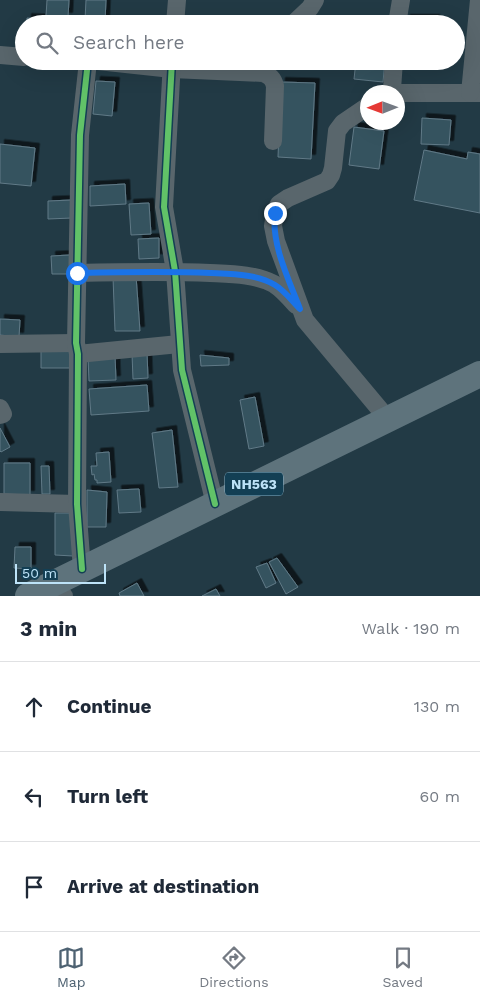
<!DOCTYPE html>
<meta charset="utf-8">
<style>
body{margin:0;font-family:"Work Sans",sans-serif;background:#f6f6f7;color:#1f2937}
.compass{position:absolute;left:360px;top:85px;width:45px;height:45px;border-radius:50%;background:#fff;box-shadow:0 5px 20px #0002;rotate:269deg}
.scale{position:absolute;left:15px;bottom:12px;width:91px;box-sizing:border-box;padding-left:5px;border:2px solid #bde3f8;border-top:0;font-size:14px;line-height:18px;white-space:nowrap;color:#bde3f8;-webkit-text-stroke:4px #133f54;paint-order:stroke}
.stop{position:absolute;width:15px;height:15px;margin:-11px;border:4px solid #1a73e8;border-radius:50%;background:#fff}
.stop.end{background:#1a73e8;border-color:#fff;box-shadow:0 1px 5px #0008}
.list{margin:0;padding:0;list-style:none}
h2{display:flex;justify-content:space-between;align-items:center;height:65px;margin:0;padding:0 20px;font-size:21px}
h2 small{font-size:16px;font-weight:400;color:#747a83}
.list li{display:grid;grid-template-columns:32px 1fr auto;gap:15px;align-items:center;box-sizing:border-box;height:90px;padding:0 20px;border-top:1px solid #e0e1e3}
.list b{display:block;font-size:19px;white-space:nowrap}
.list em{font-size:16px;font-style:normal;color:#747a83}
.icon{flex:none;width:28px;height:28px;fill:none;stroke:currentColor;stroke-width:2;stroke-linecap:round;stroke-linejoin:round}
.map{position:relative;flex:none;width:480px;height:596px;overflow:hidden}
.search{position:absolute;background:#fff;box-shadow:0 5px 20px #0002;left:15px;right:15px;top:15px;height:55px;display:flex;align-items:center;gap:12px;box-sizing:border-box;padding:0 18px;border-radius:28px;color:#747a83;font-size:19px}
.sheet{height:335px;background:#fff}
nav{display:flex;justify-content:space-around;align-items:center;box-sizing:border-box;height:70px;border-top:1px solid #e0e1e3;background:#fff;font-size:14px;color:#747a83}
nav a{display:grid;justify-items:center;gap:2px}
nav .on{color:#4e6272}
.map>svg:first-child{display:block}
</style>
<div class="map">
<svg width="480" height="596" viewBox="0 0 480 596">
<defs>
<filter id="shadow"><feDropShadow dx="4.5" dy="-4.5" stdDeviation="0" flood-color="#0009"/></filter>
</defs>
<rect width="100%" height="100%" fill="#223a45"/>
<g fill="#36525e" stroke="#607a87" filter="url(#shadow)">
<path d="M 47,0 L 69,0 L 68,17 L 46,16 Z"/>
<path d="M 86,0 L 106,0 L 105,21 L 85,20 Z"/>
<path d="M 27,18 L 49,19 L 48,24 L 27,24 Z"/>
<rect x="406" y="19" width="29" height="5"/>
<path d="M 356,61 L 385,61 L 383,82 L 354,79 Z"/>
<path d="M 96,81 L 115,82 L 112,116 L 93,114 Z"/>
<path d="M 281,82 L 315,83 L 311,159 L 278,157 Z"/>
<path d="M 422,118 L 451,120 L 449,145 L 421,144 Z"/>
<path d="M 354,127 L 384,131 L 379,169 L 349,165 Z"/>
<path d="M 0,144 L 35,148 L 31,186 L 0,183 Z"/>
<path d="M 424,150 L 467,159 L 468,152 L 480,154 L 480,213 L 414,200 Z"/>
<path d="M 125,184 L 126,204 L 90,206 L 90,186 Z"/>
<path d="M 72,200 L 72,218 L 48,219 L 48,201 Z"/>
<path d="M 149,203 L 151,234 L 131,235 L 129,204 Z"/>
<path d="M 159,238 L 159,258 L 139,259 L 138,239 Z"/>
<path d="M 70,255 L 70,274 L 52,274 L 51,256 Z"/>
<path d="M 136,276 L 140,331 L 115,331 L 113,277 Z"/>
<path d="M 0,319 L 20,320 L 19,337 L 0,335 Z"/>
<path d="M 71,349 L 71,368 L 41,368 L 41,350 Z"/>
<path d="M 147,353 L 148,378 L 133,379 L 132,354 Z"/>
<path d="M 200,355 L 229,358 L 229,365 L 201,366 Z"/>
<path d="M 115,356 L 116,380 L 89,381 L 88,357 Z"/>
<path d="M 147,385 L 149,411 L 91,415 L 89,389 Z"/>
<path d="M 255,397 L 264,446 L 249,449 L 240,400 Z"/>
<path d="M 0,428 L 10,447 L 1,452 L 0,451 Z"/>
<path d="M 172,430 L 178,487 L 159,488 L 152,433 Z"/>
<path d="M 109,452 L 111,482 L 97,483 L 97,480 L 95,480 L 94,474 L 92,475 L 91,466 L 97,466 L 96,453 Z"/>
<path d="M 4,463 L 30,463 L 30,495 L 4,494 Z"/>
<path d="M 41,466 L 49,466 L 50,494 L 42,494 Z"/>
<path d="M 139,489 L 141,512 L 119,513 L 117,490 Z"/>
<path d="M 87,490 L 107,492 L 106,527 L 87,527 Z"/>
<path d="M 55,513 L 73,513 L 73,556 L 55,555 Z"/>
<path d="M 15,547 L 31,547 L 31,569 L 14,568 Z"/>
<path d="M 277,558 L 298,587 L 286,594 L 269,562 Z"/>
<path d="M 267,563 L 276,583 L 266,588 L 256,567 Z"/>
<path d="M 137,583 L 144,596 L 120,596 L 119,593 Z"/>
<path d="M 216,589 L 220,596 L 202,596 Z"/>
</g>
<g fill="none" stroke-linecap="round" stroke-linejoin="round">
<g stroke="#59666c" stroke-width="18">
<path d="M 175,24 L 177,0"/>
<path d="M 293,24 L 310,8 L 315,0"/>
<path d="M 397,24 L 401,0"/>
<path d="M 0,55 L 24,57"/>
<path d="M 98,61 L 172,69 L 263,73 C 270,76 273,78 275,86 L 273,141"/>
<path d="M 172,61 L 164,207 L 175,271 L 182,370 L 215,504"/>
<path d="M 394,61 L 392,89 L 395,92"/>
<path d="M 398,93 L 480,93"/>
<path d="M 470,93 L 479,0"/>
<path d="M 368,106 L 343,123 L 337,131 L 333,168 L 331,175 L 327,181 L 288,198 L 279,204 L 275,213 L 273,226 L 276,241 L 305,320 L 387,418"/>
<path d="M 77,273 C 121,272 166,271 210,273 C 231,274 255,274 274,284 C 282,289 289,297 296,305"/>
<path d="M 0,344 L 76,343"/>
<path d="M 78,354 L 179,344"/>
<path d="M 0,408 L 3,414 L 0,415"/>
<path d="M 0,502 L 77,504"/>
<path d="M 82,569 L 77,504 L 78,354 L 76,343 L 80,135 L 88,61"/>
<path d="M 63,595 L 64,596"/>
</g>
<path stroke="#5e737c" stroke-width="26" d="M 28,596 L 480,374"/>
<g stroke="#133f54" stroke-width="9">
<g id="cycleway">
<path d="M 172,61 L 164,207 L 175,271 L 182,370 L 215,504"/>
<path d="M 82,569 L 77,504 L 78,354 L 76,343 L 80,135 L 88,61"/>
</g>
</g>
<use href="#cycleway" stroke="#61c268" stroke-width="6"/>
</g>
<g fill="none" stroke-linecap="round" stroke-linejoin="round">
<path stroke="#1a73e8" stroke-width="6" d="M 77,273 C 122,272 166,271 211,273 C 232,274 257,274 275,285 C 285,291 292,301 300,309 C 289,280 271,244 275,213"/>
</g>
<g text-anchor="middle" stroke-width="4" stroke-linejoin="round" paint-order="stroke">
<rect fill="#133f54" stroke="#8ab2c7" stroke-width="1" x="225" y="472.5" width="58" height="23" rx="4"/>
<g font-size="14" font-weight="bold" fill="#bde3f8">
<text x="254" y="489">NH563</text>
</g>
</g>
</svg>
<svg class="compass" viewBox="-18 -18 36 36"><path d="M0-13l5 13h-10z" fill="#e53935"/><path d="M0 13l5-13h-10z" fill="#747a83"/></svg>
<div class="scale">50 m</div>
<div class="stop" style="left:77px;top:273px"></div>
<div class="stop end" style="left:275px;top:213px"></div>
<div class="search"><svg class="icon" aria-label="search" viewBox="0 0 24 24"><circle cx="10" cy="10" r="6"/><path d="M15 15l6 6"/></svg>Search here</div>
</div>
<section class="sheet">
<h2>3 min<small>Walk · 190 m</small></h2>
<ul class="list">
<li><svg class="icon" aria-label="ahead" viewBox="0 0 24 24"><path d="M12 20V5M6 11l6-6 6 6"/></svg><div><b>Continue</b></div><em>130 m</em></li>
<li><svg class="icon" aria-label="left" viewBox="0 0 24 24"><path d="M17 20v-9H6M10 6l-5 5 5 5"/></svg><div><b>Turn left</b></div><em>60 m</em></li>
<li><svg class="icon" aria-label="arrive" viewBox="0 0 24 24"><path d="M6 21V4h12l-3 4 3 4H6"/></svg><div><b>Arrive at destination</b></div></li>
</ul>
</section>
<nav>
<a class="on"><svg class="icon" aria-label="map" viewBox="0 0 24 24"><path d="M3 6l6-2 6 2 6-2v14l-6 2-6-2-6 2zM9 4v14M15 6v14"/></svg>Map</a>
<a><svg class="icon" aria-label="directions" viewBox="0 0 24 24"><path d="M12 3l9 9-9 9-9-9zM9 14v-3h6M13 9l2 2-2 2"/></svg>Directions</a>
<a><svg class="icon" aria-label="saved" viewBox="0 0 24 24"><path d="M7 4h10v16l-5-4-5 4z"/></svg>Saved</a>
</nav>
